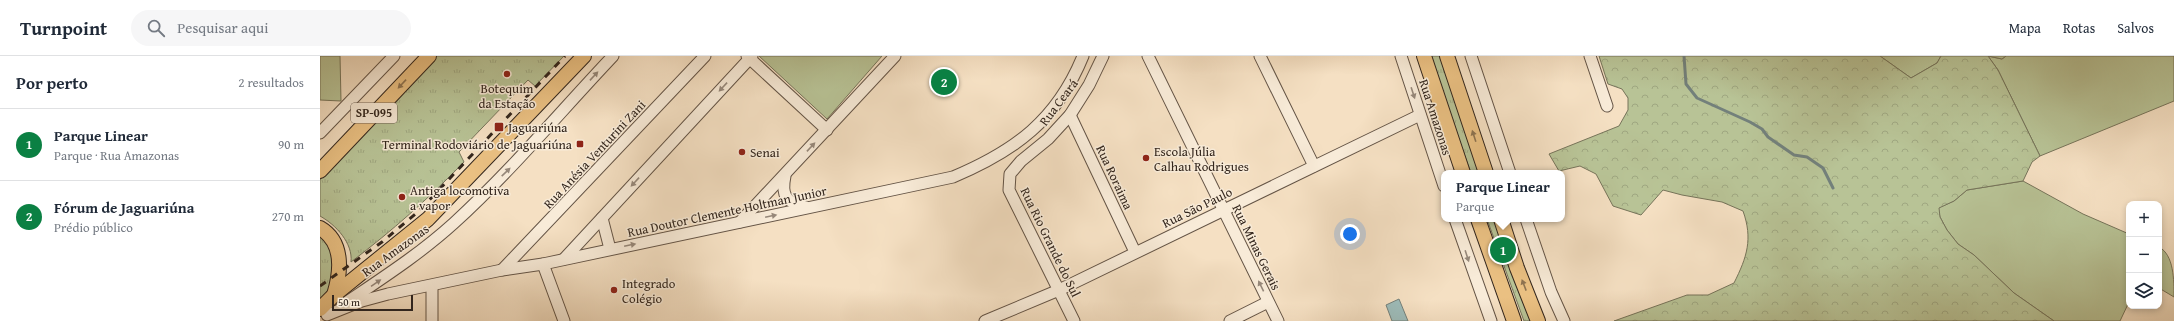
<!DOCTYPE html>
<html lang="pt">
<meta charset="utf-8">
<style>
body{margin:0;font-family:"Gentium Book Plus",serif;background:#f6f6f7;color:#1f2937}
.controls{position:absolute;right:12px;bottom:12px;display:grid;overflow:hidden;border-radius:8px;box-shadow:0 2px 6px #0003}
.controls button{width:36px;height:36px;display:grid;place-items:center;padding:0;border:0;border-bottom:1px solid #e0e1e3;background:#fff;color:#1f2937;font:20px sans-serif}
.scale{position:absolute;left:12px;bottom:10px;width:81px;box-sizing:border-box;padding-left:4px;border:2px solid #33261d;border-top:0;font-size:11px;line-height:14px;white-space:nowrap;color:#33261d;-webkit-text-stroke:3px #f8ebd8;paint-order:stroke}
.you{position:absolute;left:1030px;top:178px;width:14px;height:14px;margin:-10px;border:3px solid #fff;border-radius:50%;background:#1a73e8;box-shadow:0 0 0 6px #1a73e833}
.badge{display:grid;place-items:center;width:26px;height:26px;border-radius:50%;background:#0b8043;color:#fff;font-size:13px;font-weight:700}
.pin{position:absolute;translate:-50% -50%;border:2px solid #fff;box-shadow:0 1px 4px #0006}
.popup{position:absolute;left:1121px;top:114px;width:124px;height:52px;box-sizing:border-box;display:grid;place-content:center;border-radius:8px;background:#fff;filter:drop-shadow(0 1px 3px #0005);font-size:13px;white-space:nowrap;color:#747a83}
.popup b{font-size:15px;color:#1f2937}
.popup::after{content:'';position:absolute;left:50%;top:100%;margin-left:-8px;border:8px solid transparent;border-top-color:#fff}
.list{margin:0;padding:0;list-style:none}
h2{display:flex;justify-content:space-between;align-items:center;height:52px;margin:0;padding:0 16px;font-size:17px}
h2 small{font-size:13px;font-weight:400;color:#747a83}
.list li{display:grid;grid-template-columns:26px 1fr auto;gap:12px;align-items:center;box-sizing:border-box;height:72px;padding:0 16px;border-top:1px solid #e0e1e3}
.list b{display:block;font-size:15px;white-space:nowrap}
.list p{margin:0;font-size:13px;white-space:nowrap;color:#747a83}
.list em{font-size:13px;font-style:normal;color:#747a83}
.icon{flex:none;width:22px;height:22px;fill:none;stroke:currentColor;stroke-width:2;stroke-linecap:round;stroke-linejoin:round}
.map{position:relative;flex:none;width:1854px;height:265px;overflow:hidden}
header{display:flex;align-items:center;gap:24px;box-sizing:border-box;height:56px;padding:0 20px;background:#fff;border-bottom:1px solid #e0e1e3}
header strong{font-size:19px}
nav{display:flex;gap:22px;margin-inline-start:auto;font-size:14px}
.search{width:280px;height:36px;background:#f6f6f7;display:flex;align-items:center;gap:10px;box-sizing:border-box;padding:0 14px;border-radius:22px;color:#747a83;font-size:15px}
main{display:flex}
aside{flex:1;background:#fff}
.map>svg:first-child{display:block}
</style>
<header>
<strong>Turnpoint</strong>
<div class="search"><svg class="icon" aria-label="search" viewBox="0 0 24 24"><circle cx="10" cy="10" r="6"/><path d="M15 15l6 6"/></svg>Pesquisar aqui</div>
<nav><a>Mapa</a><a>Rotas</a><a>Salvos</a></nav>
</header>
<main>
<aside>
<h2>Por perto<small>2 resultados</small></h2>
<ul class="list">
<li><span class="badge">1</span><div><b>Parque Linear</b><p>Parque · Rua Amazonas</p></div><em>90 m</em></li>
<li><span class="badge">2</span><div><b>Fórum de Jaguariúna</b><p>Prédio público</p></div><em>270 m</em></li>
</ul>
</aside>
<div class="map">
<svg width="1854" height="265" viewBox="0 0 1854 265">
<defs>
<pattern id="forest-crowns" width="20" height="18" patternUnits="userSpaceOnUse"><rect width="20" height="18" fill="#b8c396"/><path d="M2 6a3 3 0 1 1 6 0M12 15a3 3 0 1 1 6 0" fill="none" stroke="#9fa781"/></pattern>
<pattern id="park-tufts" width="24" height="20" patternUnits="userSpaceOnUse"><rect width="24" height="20" fill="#b8c396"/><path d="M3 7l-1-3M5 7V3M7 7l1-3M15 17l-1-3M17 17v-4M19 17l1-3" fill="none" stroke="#9fa781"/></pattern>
</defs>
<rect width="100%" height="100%" fill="#f5e0c3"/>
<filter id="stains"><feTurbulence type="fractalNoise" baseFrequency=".005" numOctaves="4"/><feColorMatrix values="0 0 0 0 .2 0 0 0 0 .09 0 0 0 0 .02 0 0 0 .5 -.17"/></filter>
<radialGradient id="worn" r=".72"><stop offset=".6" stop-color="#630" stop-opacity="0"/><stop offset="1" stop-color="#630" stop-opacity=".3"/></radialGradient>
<g fill="#b8c396" stroke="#76745a">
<path d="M 0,0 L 20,0 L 21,45 L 0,44 Z"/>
<path d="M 439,0 L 562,0 L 507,63 Z"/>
<path d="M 1560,0 L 1621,0 L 1617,7 L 1591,22 Z"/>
<path d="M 1668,0 L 1682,3 L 1686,0 L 1854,0 L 1854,45 L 1720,100 L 1678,14 Z"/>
<path d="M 1703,125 L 1763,158 L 1809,178 L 1809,246 L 1800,265 L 1734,265 L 1694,237 L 1654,199 L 1638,188 L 1627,174 L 1620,161 L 1618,152 L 1634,145 L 1647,134 Z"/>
<path d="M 1839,191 C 1854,199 1854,224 1854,241 L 1839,232 Z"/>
</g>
<path fill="url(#forest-crowns)" stroke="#76745a" d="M 1279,0 L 1560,0 L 1591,22 L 1617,7 L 1621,0 L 1686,0 L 1682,3 L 1668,0 L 1678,14 L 1720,100 L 1712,106 L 1703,125 L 1647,134 L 1634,145 L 1619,152 L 1620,161 L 1627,174 L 1638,188 L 1654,199 L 1694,237 L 1734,265 L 1294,265 L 1367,239 L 1388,239 L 1414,227 C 1427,201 1433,183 1423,155 L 1402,146 L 1362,139 L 1343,134 L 1321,159 L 1293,150 L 1276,118 L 1260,110 L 1239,115 L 1229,98 L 1299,70 L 1308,54 L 1308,42 L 1302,33 L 1288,28 Z"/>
<g fill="url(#park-tufts)" stroke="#76745a">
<path d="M 115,0 L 244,0 L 215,30 L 208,24 L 139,96 L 144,106 C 107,144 73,174 31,206 C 33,187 16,169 0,160 L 0,124 Z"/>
<path d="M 1109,0 L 1123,0 L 1161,117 L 1151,117 Z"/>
<path d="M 1167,163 L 1177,163 L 1215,265 L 1204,265 Z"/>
<path d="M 0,180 L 12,193 L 14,226 L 0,246 Z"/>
</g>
<path fill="#9dbcba" stroke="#73807b" d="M 1079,243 L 1088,265 L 1072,265 L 1066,249 Z"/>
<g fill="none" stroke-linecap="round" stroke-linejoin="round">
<path stroke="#73807b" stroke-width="3" d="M 1364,0 L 1366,28 L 1377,42 L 1430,66 L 1442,73 L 1448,81 L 1474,99 L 1487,101 L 1503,112 L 1513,132"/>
<g stroke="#645446" stroke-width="13">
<g id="minor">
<path d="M 427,0 L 507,74"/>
<path d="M 828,0 L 958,265"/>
<path d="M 940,0 L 994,110"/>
<path d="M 1081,0 L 1124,130"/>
<path d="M 1151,0 L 1190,117"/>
<path d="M 1270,0 L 1287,50"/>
<path d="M 750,59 L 815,196"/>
<path d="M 0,77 L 74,0"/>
<path d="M 465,120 C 461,140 466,147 486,151"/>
<path d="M 282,162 L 290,193"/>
<path d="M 1135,163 L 1171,265"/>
<path d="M 1206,163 L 1231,236 L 1244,265"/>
<path d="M 420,166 L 575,0"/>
<path d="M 244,203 L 432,0"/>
<path d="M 223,208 L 244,265"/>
<path d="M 182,214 L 385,0"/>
<path d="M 112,230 L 112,265"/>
<path d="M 27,246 C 64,221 101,197 134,167 C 191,115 240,56 293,0"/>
<path d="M 7,259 L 42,245 L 68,238 L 182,214 L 223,208 L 633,121 C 695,95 737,64 763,0"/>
<path d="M 665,265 L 739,234 L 1100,59"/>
<path d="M 754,265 L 689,134 L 690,118 L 701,105 L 728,83 L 750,59 L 769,29 L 783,0"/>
<path d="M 910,265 L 948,246"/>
</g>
</g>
<g stroke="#33261d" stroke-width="16">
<g id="major">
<path d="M 1104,0 L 1143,117"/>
<path d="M 1127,0 L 1166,117"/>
<path d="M 0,115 L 109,0"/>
<path d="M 1158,163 L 1194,265"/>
<path d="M 1181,163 L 1197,212 L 1218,265"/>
<path d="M 0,172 C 24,186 21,216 14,239"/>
<path d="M 0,253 L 14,239 L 108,163 L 264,0"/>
</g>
</g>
<use href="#minor" stroke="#f8ebd8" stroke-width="11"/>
<use href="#major" stroke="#eac082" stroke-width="14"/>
<path stroke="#33261d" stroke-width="3" stroke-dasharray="7 7" stroke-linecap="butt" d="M 0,230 L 62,186 L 99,155 L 245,0"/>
</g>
<defs><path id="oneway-solid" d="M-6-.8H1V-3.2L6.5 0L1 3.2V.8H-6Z"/></defs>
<g fill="#96887a">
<use href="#oneway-solid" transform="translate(274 20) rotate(-47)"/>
<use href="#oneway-solid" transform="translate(403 31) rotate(133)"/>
<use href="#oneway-solid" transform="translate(1093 37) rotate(72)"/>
<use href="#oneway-solid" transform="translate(491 91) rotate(-47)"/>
<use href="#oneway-solid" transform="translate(186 116) rotate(-44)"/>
<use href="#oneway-solid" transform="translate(315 126) rotate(133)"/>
<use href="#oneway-solid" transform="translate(451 160) rotate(-12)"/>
<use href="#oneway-solid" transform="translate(310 189) rotate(-12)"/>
<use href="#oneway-solid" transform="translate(1147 200) rotate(72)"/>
<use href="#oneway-solid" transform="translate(56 227) rotate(-34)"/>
<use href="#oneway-solid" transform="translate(941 230) rotate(-116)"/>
</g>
<g fill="#8e7350">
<use href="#oneway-solid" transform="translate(82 28) rotate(133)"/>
<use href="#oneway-solid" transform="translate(1154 80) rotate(-108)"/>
<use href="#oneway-solid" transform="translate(1204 229) rotate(-111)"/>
</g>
<g fill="#8f2418" stroke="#f8ebd8" stroke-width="1.5">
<circle cx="187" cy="18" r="4"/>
<rect x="174" y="66" width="10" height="10" rx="2"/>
<rect x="256" y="84" width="8" height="8" rx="2"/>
<circle cx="422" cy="96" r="4"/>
<circle cx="826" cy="102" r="4"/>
<circle cx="82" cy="141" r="4"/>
<circle cx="294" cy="234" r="4"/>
</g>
<g text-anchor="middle" stroke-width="3" stroke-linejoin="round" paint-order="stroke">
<rect fill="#f8ebd8" stroke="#6e6155" stroke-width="1" x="31" y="47" width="46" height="20" rx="3"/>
<g font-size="12" font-weight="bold" fill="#33261d">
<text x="54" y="61">SP-095</text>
</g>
<g font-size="13" fill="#33261d" stroke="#f8ebd8" text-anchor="start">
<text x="187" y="37" text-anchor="middle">Botequim<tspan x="187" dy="15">da Estação</tspan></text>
<text x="188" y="76">Jaguariúna</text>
<text x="252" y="93" text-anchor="end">Terminal Rodoviário de Jaguariúna</text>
<text x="834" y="100">Escola Júlia<tspan x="834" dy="15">Calhau Rodrigues</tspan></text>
<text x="430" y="101">Senai</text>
<text x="90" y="139">Antiga locomotiva<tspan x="90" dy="15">a vapor</tspan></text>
<text x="302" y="232">Integrado<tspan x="302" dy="15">Colégio</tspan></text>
</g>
<g font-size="13" fill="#33261d" stroke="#f8ebd8">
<text transform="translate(738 46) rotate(-53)" y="5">Rua Ceará</text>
<text transform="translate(1116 61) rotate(72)" y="5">Rua Amazonas</text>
<text transform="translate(274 98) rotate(-47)" y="5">Rua Anésia Venturini Zani</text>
<text transform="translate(795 121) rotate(65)" y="5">Rua Roraima</text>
<text transform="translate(877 151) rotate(-26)" y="5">Rua São Paulo</text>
<text transform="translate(407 155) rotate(-12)" y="5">Rua Doutor Clemente Holtman Junior</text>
<text transform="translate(731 186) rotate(64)" y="5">Rua Rio Grande do Sul</text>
<text transform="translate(937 191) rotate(64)" y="5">Rua Minas Gerais</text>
<text transform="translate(75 194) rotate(-36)" y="5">Rua Amazonas</text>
</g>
</g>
<rect width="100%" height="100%" filter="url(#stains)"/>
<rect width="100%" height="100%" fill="url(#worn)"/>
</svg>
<div class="controls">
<button>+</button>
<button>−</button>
<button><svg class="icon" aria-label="layers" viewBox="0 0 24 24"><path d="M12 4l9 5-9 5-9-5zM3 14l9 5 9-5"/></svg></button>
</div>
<div class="scale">50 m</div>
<div class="you"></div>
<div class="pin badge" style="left:1183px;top:194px">1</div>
<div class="popup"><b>Parque Linear</b>Parque</div>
<div class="pin badge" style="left:624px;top:26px">2</div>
</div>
</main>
